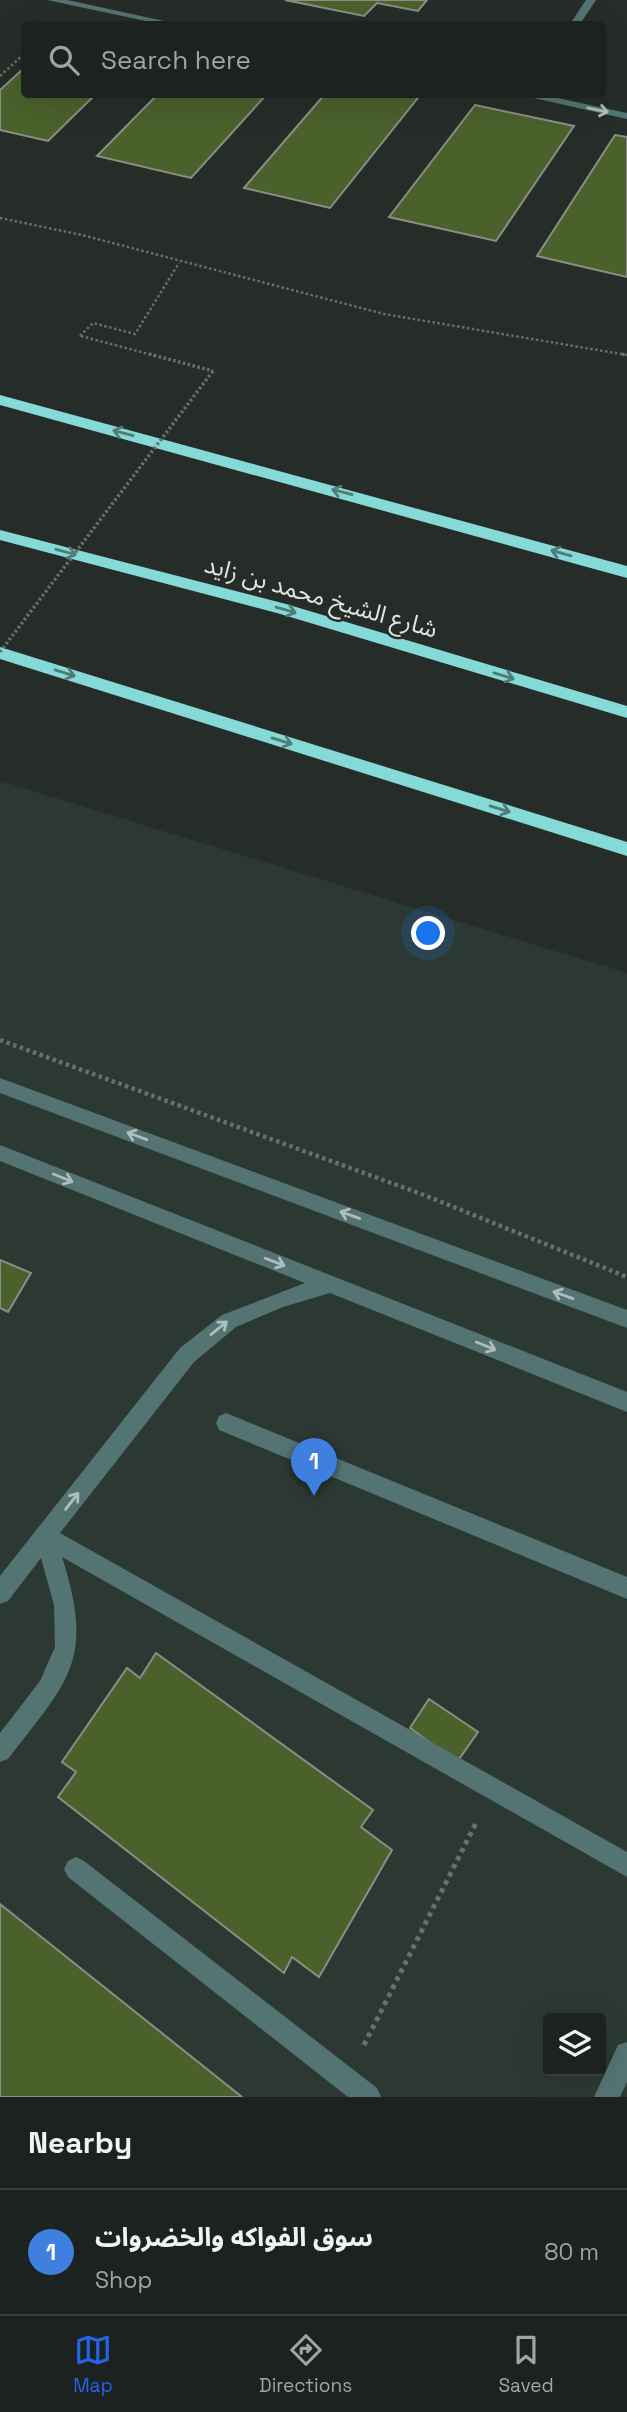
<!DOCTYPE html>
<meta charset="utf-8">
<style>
body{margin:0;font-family:"Space Grotesk","Noto Sans Arabic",sans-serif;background:#252a28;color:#f1f3f6}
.controls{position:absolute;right:21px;bottom:21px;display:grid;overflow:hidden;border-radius:7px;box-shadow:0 7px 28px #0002}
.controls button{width:63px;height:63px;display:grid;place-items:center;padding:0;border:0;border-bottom:2px solid #3a3f3d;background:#1c221f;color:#f1f3f6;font:35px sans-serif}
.you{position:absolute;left:429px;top:934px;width:24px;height:24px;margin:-18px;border:5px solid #fff;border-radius:50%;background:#1a73e8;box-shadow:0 0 0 10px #1a73e833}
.badge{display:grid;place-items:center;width:46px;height:46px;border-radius:50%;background:#2563eb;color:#fff;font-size:23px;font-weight:700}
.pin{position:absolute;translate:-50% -58px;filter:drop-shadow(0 2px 4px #0008)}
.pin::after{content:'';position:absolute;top:37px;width:24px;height:21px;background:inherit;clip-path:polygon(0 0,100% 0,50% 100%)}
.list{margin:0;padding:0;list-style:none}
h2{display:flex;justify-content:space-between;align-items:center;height:91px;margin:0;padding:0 28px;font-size:30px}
h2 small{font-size:23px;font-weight:400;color:#a0a4a4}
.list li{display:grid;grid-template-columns:46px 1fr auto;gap:21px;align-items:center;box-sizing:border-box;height:126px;padding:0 28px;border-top:2px solid #3a3f3d}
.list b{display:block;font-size:26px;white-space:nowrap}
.list p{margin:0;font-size:23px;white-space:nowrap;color:#a0a4a4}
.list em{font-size:23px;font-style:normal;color:#a0a4a4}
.icon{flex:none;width:38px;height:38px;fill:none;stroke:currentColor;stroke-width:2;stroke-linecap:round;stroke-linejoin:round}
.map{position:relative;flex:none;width:627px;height:2097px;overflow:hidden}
.search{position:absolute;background:#1c221f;box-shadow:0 7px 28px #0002;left:21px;right:21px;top:21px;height:77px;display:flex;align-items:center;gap:18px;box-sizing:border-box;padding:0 24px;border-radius:7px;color:#a0a4a4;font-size:26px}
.sheet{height:217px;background:#1c221f}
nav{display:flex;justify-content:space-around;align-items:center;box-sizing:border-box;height:98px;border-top:2px solid #3a3f3d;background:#1c221f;font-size:19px;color:#a0a4a4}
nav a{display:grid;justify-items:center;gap:4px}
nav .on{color:#2563eb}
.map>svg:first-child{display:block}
</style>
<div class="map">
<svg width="627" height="2097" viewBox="0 0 627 2097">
<rect width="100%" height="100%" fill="#262d29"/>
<path fill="#2c3932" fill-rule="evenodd" d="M 0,781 L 627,973 L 627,2097 L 0,2097 ZM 548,2018 L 601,2018 L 601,2071 L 548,2071 Z"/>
<g fill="#4a612c" stroke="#8b8e87" stroke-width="2">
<path d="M 285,0 L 427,0 L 418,11 L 377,3 L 364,16 Z"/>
<path d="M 24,68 L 24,94 L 96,94 L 48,141 L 0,130 L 0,90 Z"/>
<path d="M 158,94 L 267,94 L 191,178 L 97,156 Z"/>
<path d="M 325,94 L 421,94 L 330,208 L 244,188 Z"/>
<path d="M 475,105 L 574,126 L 496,241 L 389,217 Z"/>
<path d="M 615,135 L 627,137 L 627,277 L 537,256 Z"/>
<path d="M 0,1260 L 31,1273 L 8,1312 L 0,1308 Z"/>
<path d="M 156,1653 L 373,1810 L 361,1827 L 392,1850 L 319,1977 L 292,1957 L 284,1973 L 58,1797 L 76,1772 L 62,1762 L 127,1668 L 140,1678 Z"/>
<path d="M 429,1699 L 478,1732 L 457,1762 L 410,1728 Z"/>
<path d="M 0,1904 L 242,2097 L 0,2097 Z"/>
</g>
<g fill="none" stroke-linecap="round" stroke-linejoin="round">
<g stroke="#696f6b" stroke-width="2.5" stroke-dasharray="2.5 2.5" stroke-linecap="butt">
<path d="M 0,76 L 24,54"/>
<path d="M 0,218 L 82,235 L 384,314 L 627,355"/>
<path d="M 80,336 L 93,323 L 135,334 L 179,263"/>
<path d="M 81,336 L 156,356"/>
</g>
<g stroke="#696f6b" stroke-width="3.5" stroke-dasharray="2.5 2.5" stroke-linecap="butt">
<path d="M 149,354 L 213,371"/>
<path d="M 622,354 L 627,355"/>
</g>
<path stroke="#696f6b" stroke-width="4.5" stroke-dasharray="3.5 3.5" stroke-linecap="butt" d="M 0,1040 L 424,1195 L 627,1277"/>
<path stroke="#696f6b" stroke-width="5" stroke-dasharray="4.5 4.5" stroke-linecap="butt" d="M 364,2045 L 477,1821"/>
<g fill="#547473" fill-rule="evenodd">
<path d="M 47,0 L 67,0 L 178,24 L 160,24 Z"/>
<path d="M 586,0 L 596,0 L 580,24 L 570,24 Z"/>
<path d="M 516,94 L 539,94 L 627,113 L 627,119 Z"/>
<path d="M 0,1078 L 627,1310 L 627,1328 L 0,1093 Z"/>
<path d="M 0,1145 L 627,1392 L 627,1412 L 330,1293 L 283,1307 L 236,1327 L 194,1362 L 60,1533 L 627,1852 L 627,1877 L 62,1557 C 95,1661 69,1680 8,1759 L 0,1762 L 0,1733 L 40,1681 L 55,1647 L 54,1605 L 41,1558 L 8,1601 L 0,1604 L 0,1576 L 180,1348 L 222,1315 L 305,1283 L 0,1161 Z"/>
<path d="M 226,1413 L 627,1577 L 627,1599 L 219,1430 L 216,1423 L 219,1416 Z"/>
<path d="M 76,1857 L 84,1861 L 377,2088 L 381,2097 L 348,2097 L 68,1877 L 64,1869 L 68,1861 Z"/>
<path d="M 627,2042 L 627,2082 L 620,2097 L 594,2097 L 618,2045 Z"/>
</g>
<g fill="#85dad8" fill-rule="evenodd">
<path d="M 0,395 L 627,566 L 627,578 L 0,405 Z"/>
<path d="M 0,530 L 286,604 L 627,706 L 627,718 L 277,613 L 0,540 Z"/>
<path d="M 0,647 L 627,842 L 627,856 L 0,659 Z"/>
</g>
<path stroke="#696f6b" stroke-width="3.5" stroke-dasharray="2.5 2.5" stroke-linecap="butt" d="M 0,652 L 213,371"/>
</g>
<defs><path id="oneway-shaft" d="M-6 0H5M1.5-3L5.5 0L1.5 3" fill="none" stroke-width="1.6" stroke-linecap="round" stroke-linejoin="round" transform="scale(1.75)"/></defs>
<g stroke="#afbdbb">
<use href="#oneway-shaft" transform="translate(598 110) rotate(12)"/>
<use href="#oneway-shaft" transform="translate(137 1136) rotate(-160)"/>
<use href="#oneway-shaft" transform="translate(63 1178) rotate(22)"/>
<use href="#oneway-shaft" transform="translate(350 1215) rotate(-160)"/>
<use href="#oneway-shaft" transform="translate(275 1262) rotate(21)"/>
<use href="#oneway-shaft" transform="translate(563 1295) rotate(-160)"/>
<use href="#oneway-shaft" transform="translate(219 1328) rotate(-39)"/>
<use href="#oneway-shaft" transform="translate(486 1346) rotate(22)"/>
<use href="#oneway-shaft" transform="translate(72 1501) rotate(-52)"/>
</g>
<g stroke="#517b78">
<use href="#oneway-shaft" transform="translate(123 433) rotate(-165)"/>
<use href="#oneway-shaft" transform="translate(342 492) rotate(-165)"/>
<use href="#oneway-shaft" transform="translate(66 552) rotate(15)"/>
<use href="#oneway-shaft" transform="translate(561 553) rotate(-164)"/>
<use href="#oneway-shaft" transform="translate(286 610) rotate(16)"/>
<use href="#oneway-shaft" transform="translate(65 673) rotate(17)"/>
<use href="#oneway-shaft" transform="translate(504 676) rotate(17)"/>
<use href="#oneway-shaft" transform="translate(282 741) rotate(17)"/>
<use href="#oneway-shaft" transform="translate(500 809) rotate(17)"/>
</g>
<g text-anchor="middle" stroke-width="5" stroke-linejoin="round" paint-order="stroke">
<g font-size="24" fill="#e0e5e2" stroke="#262d29">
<text transform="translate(321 597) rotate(16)" y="8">شارع الشيخ محمد بن زايد</text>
</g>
</g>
</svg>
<div class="controls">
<button><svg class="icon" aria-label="layers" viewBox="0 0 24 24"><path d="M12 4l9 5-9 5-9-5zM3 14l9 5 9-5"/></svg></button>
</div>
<div class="you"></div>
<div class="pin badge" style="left:314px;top:1496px;background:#3f7fe0">1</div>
<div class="search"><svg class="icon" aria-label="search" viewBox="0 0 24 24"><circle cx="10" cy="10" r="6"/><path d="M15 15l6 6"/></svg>Search here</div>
</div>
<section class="sheet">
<h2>Nearby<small></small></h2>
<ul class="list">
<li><span class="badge" style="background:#3f7fe0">1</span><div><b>سوق الفواكه والخضروات</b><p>Shop</p></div><em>80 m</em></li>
</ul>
</section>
<nav>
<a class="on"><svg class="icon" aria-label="map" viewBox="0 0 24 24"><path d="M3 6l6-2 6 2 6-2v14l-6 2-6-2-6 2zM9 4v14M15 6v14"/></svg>Map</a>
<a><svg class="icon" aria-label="directions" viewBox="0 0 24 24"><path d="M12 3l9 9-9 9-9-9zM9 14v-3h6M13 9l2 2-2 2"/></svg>Directions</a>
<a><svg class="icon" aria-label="saved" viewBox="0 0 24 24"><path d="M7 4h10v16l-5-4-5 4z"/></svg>Saved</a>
</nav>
